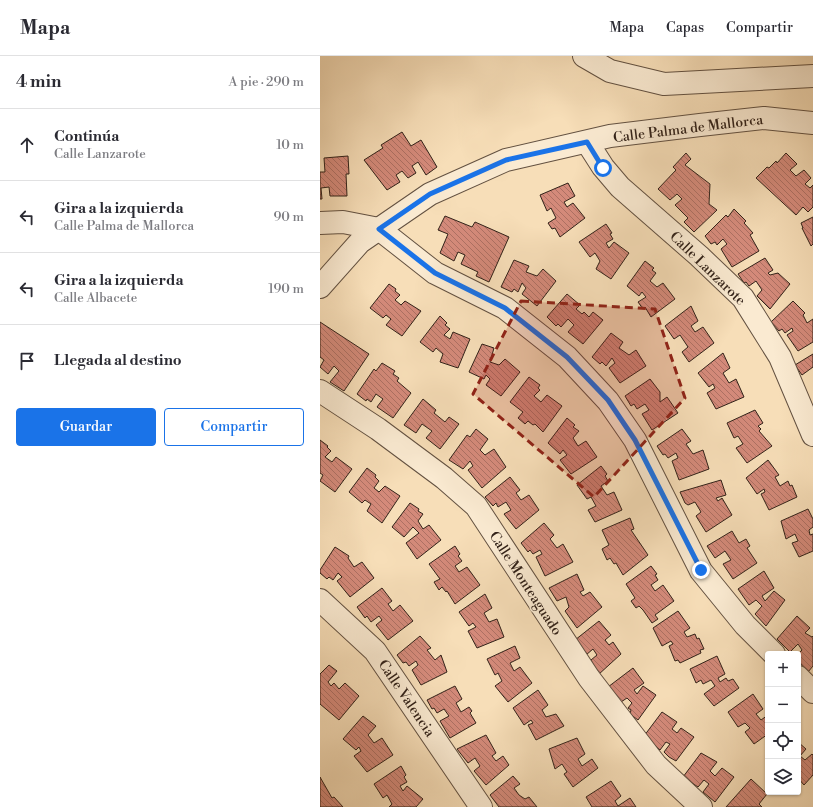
<!DOCTYPE html>
<html lang="es">
<meta charset="utf-8">
<style>
body{margin:0;font-family:"Libre Bodoni",serif;background:#f2f2f3;color:#2b2b33}
.controls{position:absolute;right:12px;bottom:12px;display:grid;overflow:hidden;border-radius:4px;box-shadow:0 1px 3px #0004}
.controls button{width:36px;height:36px;display:grid;place-items:center;padding:0;border:0;border-bottom:1px solid #e1e1e2;background:#fff;color:#2b2b33;font:20px sans-serif}
.stop{position:absolute;width:12px;height:12px;margin:-9px;border:3px solid #1a73e8;border-radius:50%;background:#fff}
.stop.end{background:#1a73e8;border-color:#fff;box-shadow:0 1px 4px #0008}
.list{margin:0;padding:0;list-style:none}
h2{display:flex;justify-content:space-between;align-items:center;height:52px;margin:0;padding:0 16px;font-size:17px}
h2 small{font-size:13px;font-weight:400;color:#7c7c81}
.list li{display:grid;grid-template-columns:26px 1fr auto;gap:12px;align-items:center;box-sizing:border-box;height:72px;padding:0 16px;border-top:1px solid #e1e1e2}
.list b{display:block;font-size:15px;white-space:nowrap}
.list p{margin:0;font-size:13px;white-space:nowrap;color:#7c7c81}
.list em{font-size:13px;font-style:normal;color:#7c7c81}
.actions{display:flex;gap:8px;padding:12px 16px}
.actions a{flex:1;padding:9px 0;border:1px solid #1a73e8;border-radius:4px;text-align:center;font-size:14px;color:#1a73e8}
.actions .main{background:#1a73e8;color:#fff}
.icon{flex:none;width:22px;height:22px;fill:none;stroke:currentColor;stroke-width:2;stroke-linecap:round;stroke-linejoin:round}
.map{position:relative;flex:none;width:493px;height:751px;overflow:hidden}
header{display:flex;align-items:center;gap:24px;box-sizing:border-box;height:56px;padding:0 20px;background:#fff;border-bottom:1px solid #e1e1e2}
header strong{font-size:19px}
nav{display:flex;gap:22px;margin-inline-start:auto;font-size:14px}
main{display:flex}
aside{flex:1;background:#fff}
.map>svg:first-child{display:block}
</style>
<header>
<strong>Mapa</strong>
<nav><a>Mapa</a><a>Capas</a><a>Compartir</a></nav>
</header>
<main>
<aside>
<h2>4 min<small>A pie · 290 m</small></h2>
<ul class="list">
<li><svg class="icon" aria-label="ahead" viewBox="0 0 24 24"><path d="M12 20V5M6 11l6-6 6 6"/></svg><div><b>Continúa</b><p>Calle Lanzarote</p></div><em>10 m</em></li>
<li><svg class="icon" aria-label="left" viewBox="0 0 24 24"><path d="M17 20v-9H6M10 6l-5 5 5 5"/></svg><div><b>Gira a la izquierda</b><p>Calle Palma de Mallorca</p></div><em>90 m</em></li>
<li><svg class="icon" aria-label="left" viewBox="0 0 24 24"><path d="M17 20v-9H6M10 6l-5 5 5 5"/></svg><div><b>Gira a la izquierda</b><p>Calle Albacete</p></div><em>190 m</em></li>
<li><svg class="icon" aria-label="arrive" viewBox="0 0 24 24"><path d="M6 21V4h12l-3 4 3 4H6"/></svg><div><b>Llegada al destino</b></div></li>
</ul>
<div class="actions"><a class="main">Guardar</a><a>Compartir</a></div>
</aside>
<div class="map">
<svg width="493" height="751" viewBox="0 0 493 751">
<defs>
<pattern id="building-back-hatch" width="6" height="6" patternUnits="userSpaceOnUse"><rect width="6" height="6" fill="#d48a7a"/><path d="M-1 5l2 2M0 0l6 6M5-1l2 2" fill="none" stroke="#ad7063"/></pattern>
</defs>
<rect width="100%" height="100%" fill="#f7deb8"/>
<filter id="stains"><feTurbulence type="fractalNoise" baseFrequency=".005" numOctaves="4"/><feColorMatrix values="0 0 0 0 .2 0 0 0 0 .09 0 0 0 0 .02 0 0 0 .5 -.17"/></filter>
<radialGradient id="worn" r=".72"><stop offset=".6" stop-color="#630" stop-opacity="0"/><stop offset="1" stop-color="#630" stop-opacity=".3"/></radialGradient>
<g fill="url(#building-back-hatch)" stroke="#322219">
<path d="M 82,76 L 91,90 L 101,84 L 117,111 L 106,119 L 98,106 L 92,110 L 96,117 L 88,122 L 82,115 L 76,119 L 80,126 L 67,134 L 44,104 L 63,92 L 61,89 Z"/>
<path d="M 366,97 L 371,103 L 365,109 L 390,128 L 389,148 L 397,154 L 374,176 L 364,166 L 368,162 L 355,149 L 362,143 L 357,138 L 350,144 L 338,133 L 356,114 L 353,111 Z"/>
<path d="M 466,97 L 477,108 L 470,114 L 476,120 L 484,114 L 491,122 L 485,128 L 490,132 L 493,129 L 493,151 L 488,156 L 483,151 L 476,159 L 436,122 L 447,111 L 449,112 L 456,105 L 457,107 Z"/>
<path d="M 28,100 L 29,118 L 26,118 L 27,140 L 10,140 L 9,131 L 1,132 L 2,143 L 0,143 L 0,116 L 5,116 L 4,102 Z"/>
<path d="M 248,127 L 255,140 L 244,146 L 247,151 L 253,147 L 265,162 L 240,181 L 235,172 L 232,173 L 228,167 L 236,162 L 231,152 L 227,155 L 220,139 Z"/>
<path d="M 414,153 L 426,165 L 424,167 L 433,177 L 430,179 L 439,195 L 412,211 L 401,193 L 407,188 L 403,183 L 397,189 L 395,186 L 391,188 L 385,180 L 406,159 L 408,161 Z"/>
<path d="M 125,160 L 152,171 L 155,166 L 189,181 L 169,226 L 156,220 L 158,216 L 141,208 L 145,199 L 138,196 L 134,205 L 120,197 L 128,178 L 118,174 Z"/>
<path d="M 493,161 L 493,188 L 491,190 L 482,172 L 483,172 L 481,167 Z"/>
<path d="M 286,168 L 292,177 L 290,178 L 293,183 L 286,187 L 289,192 L 294,186 L 309,197 L 291,223 L 276,213 L 280,205 L 275,197 L 270,201 L 259,186 Z"/>
<path d="M 445,202 L 453,214 L 448,217 L 450,219 L 458,217 L 470,228 L 450,253 L 437,240 L 442,234 L 436,225 L 429,230 L 426,226 L 424,227 L 418,218 Z"/>
<path d="M 194,204 L 209,210 L 206,216 L 217,220 L 223,213 L 236,225 L 217,250 L 202,238 L 206,232 L 202,227 L 198,236 L 194,233 L 192,236 L 181,231 Z"/>
<path d="M 325,205 L 334,212 L 332,214 L 336,217 L 330,225 L 337,231 L 343,227 L 355,243 L 331,261 L 325,251 L 323,253 L 318,246 L 326,241 L 322,236 L 319,240 L 307,230 Z"/>
<path d="M 69,228 L 76,233 L 75,235 L 80,239 L 75,244 L 81,249 L 85,245 L 101,255 L 82,280 L 66,269 L 71,263 L 66,259 L 63,262 L 50,252 Z"/>
<path d="M 247,238 L 260,249 L 256,253 L 262,258 L 264,256 L 269,261 L 273,256 L 283,264 L 263,288 L 248,276 L 254,269 L 248,263 L 241,271 L 238,268 L 236,270 L 227,261 Z"/>
<path d="M 473,245 L 485,257 L 483,259 L 487,267 L 493,263 L 493,286 L 478,295 L 467,279 L 473,275 L 472,272 L 465,277 L 462,273 L 459,275 L 451,266 Z"/>
<path d="M 371,250 L 378,265 L 371,270 L 375,276 L 383,271 L 394,287 L 369,306 L 362,296 L 368,291 L 360,279 L 354,283 L 345,270 Z"/>
<path d="M 120,260 L 127,267 L 125,269 L 130,273 L 124,279 L 130,283 L 133,276 L 150,283 L 138,312 L 120,306 L 123,298 L 116,292 L 113,296 L 100,286 Z"/>
<path d="M 0,266 L 49,298 L 24,335 L 10,326 L 19,315 L 14,310 L 8,318 L 0,311 L 4,304 L 0,301 Z"/>
<path d="M 291,277 L 303,286 L 299,292 L 309,299 L 316,294 L 326,310 L 300,327 L 289,312 L 295,307 L 292,302 L 286,310 L 282,306 L 280,308 L 272,301 Z"/>
<path d="M 162,288 L 174,292 L 170,306 L 179,309 L 185,303 L 200,316 L 181,340 L 166,329 L 170,323 L 166,319 L 164,323 L 149,316 Z"/>
<path d="M 403,297 L 410,312 L 403,317 L 409,327 L 416,323 L 424,341 L 396,353 L 387,337 L 395,332 L 393,328 L 389,331 L 378,317 Z"/>
<path d="M 493,298 L 493,311 L 482,319 L 475,309 Z"/>
<path d="M 62,307 L 75,315 L 73,318 L 79,322 L 77,325 L 91,337 L 73,362 L 57,351 L 63,343 L 56,338 L 51,346 L 47,343 L 46,345 L 37,338 L 54,313 L 56,315 Z"/>
<path d="M 209,321 L 220,329 L 218,332 L 220,334 L 214,340 L 221,346 L 227,339 L 242,350 L 223,376 L 215,368 L 213,369 L 208,365 L 205,368 L 198,362 L 203,356 L 190,346 Z"/>
<path d="M 330,323 L 340,336 L 340,346 L 347,341 L 358,357 L 332,374 L 322,358 L 329,354 L 325,348 L 317,353 L 314,348 L 311,350 L 305,340 Z"/>
<path d="M 103,343 L 116,354 L 114,357 L 125,366 L 129,361 L 139,368 L 120,393 L 106,382 L 112,375 L 102,368 L 96,377 L 84,369 Z"/>
<path d="M 435,354 L 443,367 L 438,370 L 441,373 L 439,375 L 452,390 L 427,407 L 416,392 L 423,388 L 418,380 L 414,382 L 407,367 Z"/>
<path d="M 247,362 L 255,369 L 253,371 L 259,375 L 253,382 L 258,390 L 266,385 L 277,401 L 251,418 L 240,404 L 247,399 L 243,394 L 240,398 L 228,387 Z"/>
<path d="M 156,373 L 168,383 L 160,394 L 165,399 L 174,393 L 186,411 L 162,432 L 148,414 L 153,410 L 150,405 L 143,413 L 129,404 L 147,379 L 150,381 Z"/>
<path d="M 362,373 L 371,385 L 366,388 L 373,398 L 383,394 L 389,413 L 359,424 L 352,405 L 358,402 L 356,397 L 348,402 L 345,398 L 343,399 L 337,390 Z"/>
<path d="M 0,384 L 8,390 L 7,391 L 11,395 L 5,401 L 12,406 L 16,401 L 32,413 L 15,436 L 0,425 L 3,419 L 0,417 Z"/>
<path d="M 448,404 L 459,419 L 455,421 L 460,430 L 468,425 L 470,430 L 472,429 L 477,441 L 449,454 L 441,438 L 445,436 L 444,433 L 437,438 L 426,422 Z"/>
<path d="M 281,410 L 287,418 L 285,420 L 288,425 L 281,430 L 287,439 L 294,436 L 302,454 L 275,466 L 268,454 L 276,450 L 271,441 L 267,443 L 257,429 Z"/>
<path d="M 47,412 L 56,419 L 55,421 L 59,425 L 54,432 L 59,436 L 65,430 L 80,440 L 62,467 L 47,455 L 51,448 L 45,444 L 42,447 L 29,436 Z"/>
<path d="M 190,421 L 200,434 L 196,437 L 201,444 L 209,439 L 219,454 L 196,473 L 184,458 L 191,454 L 186,446 L 178,451 L 176,447 L 173,450 L 165,441 Z"/>
<path d="M 401,424 L 406,439 L 396,442 L 398,445 L 402,442 L 412,459 L 386,476 L 376,460 L 381,456 L 375,446 L 368,449 L 365,447 L 360,436 Z"/>
<path d="M 90,447 L 99,453 L 98,455 L 103,458 L 98,465 L 103,473 L 109,469 L 121,484 L 97,503 L 86,487 L 99,477 L 93,471 L 84,481 L 72,471 Z"/>
<path d="M 488,453 L 493,463 L 493,471 L 489,474 L 490,479 L 493,478 L 493,495 L 479,501 L 472,487 L 478,485 L 475,478 L 466,483 L 461,465 Z"/>
<path d="M 310,462 L 314,473 L 311,474 L 328,499 L 303,519 L 296,507 L 294,508 L 290,502 L 287,504 L 282,493 L 289,489 L 282,474 Z"/>
<path d="M 224,467 L 234,479 L 230,483 L 237,492 L 243,488 L 253,506 L 225,520 L 216,501 L 222,498 L 220,494 L 213,498 L 210,494 L 208,496 L 201,487 Z"/>
<path d="M 412,475 L 419,487 L 426,483 L 430,490 L 427,492 L 437,507 L 413,523 L 403,508 L 411,504 L 405,495 L 395,502 L 387,490 Z"/>
<path d="M 135,490 L 140,498 L 138,500 L 142,505 L 135,510 L 139,516 L 147,511 L 160,529 L 135,548 L 127,535 L 126,536 L 122,531 L 119,534 L 114,526 L 120,523 L 109,508 Z"/>
<path d="M 15,491 L 29,500 L 28,502 L 34,511 L 42,506 L 54,522 L 30,541 L 17,525 L 22,521 L 18,517 L 13,524 L 9,521 L 7,523 L 0,517 L 0,514 Z"/>
<path d="M 331,510 L 337,518 L 335,519 L 338,524 L 331,529 L 335,535 L 343,529 L 354,545 L 335,559 L 338,563 L 332,567 L 323,554 L 319,550 L 316,552 L 311,545 L 315,542 L 306,528 Z"/>
<path d="M 444,515 L 454,532 L 442,540 L 445,545 L 454,535 L 465,544 L 446,570 L 435,558 L 442,550 L 436,544 L 429,549 L 418,533 Z"/>
<path d="M 257,518 L 264,534 L 260,536 L 263,540 L 270,536 L 282,551 L 257,572 L 245,555 L 249,551 L 246,541 L 237,545 L 229,532 Z"/>
<path d="M 62,532 L 72,545 L 68,548 L 73,555 L 80,549 L 93,565 L 68,584 L 56,569 L 62,564 L 59,560 L 51,566 L 47,560 L 45,562 L 37,551 Z"/>
<path d="M 165,538 L 172,552 L 164,557 L 169,566 L 177,563 L 184,581 L 157,592 L 148,575 L 156,571 L 153,567 L 149,570 L 139,556 Z"/>
<path d="M 358,555 L 370,572 L 364,576 L 367,581 L 375,578 L 377,583 L 379,582 L 384,593 L 380,594 L 381,597 L 360,607 L 358,604 L 355,605 L 349,590 L 353,588 L 351,585 L 342,590 L 333,572 Z"/>
<path d="M 477,560 L 490,572 L 485,577 L 492,581 L 493,580 L 493,610 L 488,616 L 478,605 L 478,598 L 482,594 L 478,588 L 470,596 L 457,583 Z"/>
<path d="M 279,565 L 291,579 L 285,584 L 289,589 L 293,586 L 301,598 L 278,619 L 271,604 L 277,599 L 273,593 L 266,599 L 255,584 Z"/>
<path d="M 100,580 L 111,592 L 107,594 L 115,604 L 121,599 L 127,616 L 101,629 L 92,614 L 98,609 L 96,605 L 89,610 L 86,606 L 83,607 L 77,599 Z"/>
<path d="M 195,590 L 200,602 L 190,607 L 194,615 L 200,611 L 212,627 L 188,646 L 175,630 L 182,625 L 178,617 L 175,619 L 167,603 Z"/>
<path d="M 397,600 L 405,618 L 398,622 L 400,626 L 406,622 L 408,625 L 413,623 L 419,632 L 394,650 L 384,638 L 395,630 L 391,624 L 383,628 L 381,624 L 376,627 L 370,613 Z"/>
<path d="M 9,609 L 17,615 L 8,626 L 11,630 L 14,627 L 19,633 L 25,627 L 39,640 L 19,664 L 0,648 L 0,618 Z"/>
<path d="M 313,612 L 324,627 L 314,634 L 317,638 L 323,630 L 336,639 L 318,664 L 310,658 L 311,654 L 308,652 L 312,647 L 307,642 L 301,646 L 288,631 Z"/>
<path d="M 135,630 L 142,643 L 136,647 L 141,656 L 149,651 L 152,655 L 150,657 L 156,667 L 130,682 L 120,665 L 129,660 L 124,653 L 117,657 L 114,652 L 112,653 L 107,644 Z"/>
<path d="M 218,634 L 228,649 L 222,654 L 226,661 L 236,658 L 244,670 L 216,684 L 208,669 L 213,667 L 211,664 L 204,669 L 193,652 Z"/>
<path d="M 433,638 L 443,653 L 436,658 L 441,664 L 448,659 L 448,678 L 434,688 L 425,676 L 430,672 L 425,667 L 418,671 L 408,656 Z"/>
<path d="M 342,656 L 357,666 L 352,673 L 357,677 L 361,672 L 374,681 L 356,705 L 349,701 L 344,696 L 350,688 L 346,686 L 340,694 L 324,680 Z"/>
<path d="M 43,660 L 56,670 L 48,679 L 54,687 L 62,682 L 73,699 L 47,716 L 34,700 L 41,695 L 39,691 L 36,694 L 23,683 Z"/>
<path d="M 166,679 L 176,697 L 172,700 L 176,705 L 183,700 L 189,709 L 166,729 L 154,715 L 160,710 L 155,702 L 148,707 L 137,693 Z"/>
<path d="M 257,682 L 265,698 L 258,703 L 262,710 L 272,703 L 278,712 L 253,731 L 244,718 L 247,716 L 242,708 L 235,713 L 229,693 Z"/>
<path d="M 478,686 L 486,693 L 480,700 L 485,704 L 492,698 L 493,699 L 493,719 L 484,729 L 478,722 Z"/>
<path d="M 381,697 L 397,706 L 390,715 L 395,720 L 402,712 L 414,721 L 395,746 L 383,736 L 389,728 L 384,724 L 378,731 L 363,721 Z"/>
<path d="M 81,710 L 86,719 L 84,721 L 87,726 L 80,730 L 83,735 L 87,730 L 103,743 L 96,751 L 69,751 L 72,748 L 67,739 L 63,742 L 54,728 Z"/>
<path d="M 193,720 L 200,728 L 194,732 L 199,739 L 205,743 L 209,741 L 217,751 L 179,751 L 170,739 Z"/>
<path d="M 0,721 L 12,742 L 14,741 L 23,751 L 0,751 Z"/>
<path d="M 431,723 L 447,738 L 439,748 L 442,751 L 406,751 Z"/>
<path d="M 291,725 L 301,740 L 295,745 L 298,750 L 310,742 L 316,751 L 272,751 L 266,741 Z"/>
</g>
<g fill="none" stroke-linecap="round" stroke-linejoin="round">
<g stroke="#635141" stroke-width="24">
<g id="minor">
<path d="M 264,0 L 290,15 L 344,28 L 493,20"/>
<path d="M 267,86 L 283,111 L 300,131 L 379,200 L 423,242 L 460,301 L 493,379"/>
<path d="M 0,167 L 23,166 L 59,173 L 115,217 L 185,252 L 247,301 L 288,345 L 315,384 L 381,515 L 425,569 L 454,598"/>
<path d="M 0,231 L 40,186 L 110,138 L 186,104 L 290,80 L 380,69 L 444,62 L 493,67"/>
<path d="M 0,335 L 58,373 L 124,422 L 156,450 L 269,622 L 336,709 L 381,751"/>
<path d="M 0,544 L 55,595 L 161,751"/>
<path d="M 478,621 L 493,636"/>
</g>
</g>
<use href="#minor" stroke="#faead1" stroke-width="22"/>
</g>
<g fill="none" stroke-linecap="round" stroke-linejoin="round">
<path stroke="#1a73e8" stroke-width="5" d="M 283,112 L 267,86 L 186,104 L 110,138 L 59,173 L 115,217 L 185,252 L 247,301 L 288,344 L 315,384 L 381,514"/>
</g>
<path fill="#8f2418" fill-opacity="0.2" stroke="#8f2418" stroke-width="3" stroke-dasharray="8 5" stroke-linejoin="round" d="M 201,245 L 335,253 L 365,342 L 274,441 L 153,338 Z"/>
<g text-anchor="middle" stroke-width="3.5" stroke-linejoin="round" paint-order="stroke">
<g font-size="14" fill="#322219" stroke="#faead1">
<text transform="translate(368 72) rotate(-7)" y="5">Calle Palma de Mallorca</text>
<text transform="translate(388 212) rotate(44)" y="5">Calle Lanzarote</text>
<text transform="translate(206 527) rotate(57)" y="5">Calle Monteaguado</text>
<text transform="translate(87 642) rotate(56)" y="5">Calle Valencia</text>
</g>
</g>
<rect width="100%" height="100%" filter="url(#stains)"/>
<rect width="100%" height="100%" fill="url(#worn)"/>
</svg>
<div class="controls">
<button>+</button>
<button>−</button>
<button><svg class="icon" aria-label="locate" viewBox="0 0 24 24"><circle cx="12" cy="12" r="6"/><path d="M12 2v4M12 18v4M2 12h4M18 12h4"/></svg></button>
<button><svg class="icon" aria-label="layers" viewBox="0 0 24 24"><path d="M12 4l9 5-9 5-9-5zM3 14l9 5 9-5"/></svg></button>
</div>
<div class="stop" style="left:283px;top:112px"></div>
<div class="stop end" style="left:381px;top:514px"></div>
</div>
</main>
